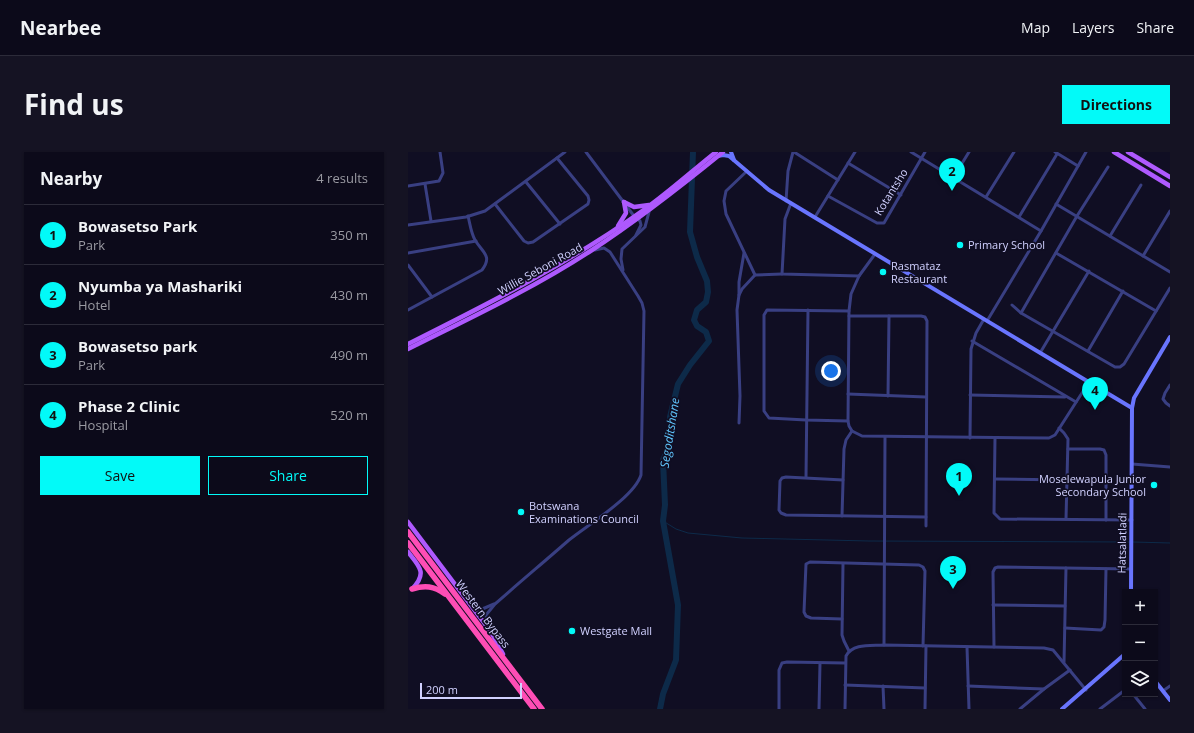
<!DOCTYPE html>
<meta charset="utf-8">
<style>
body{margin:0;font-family:"Open Sans",sans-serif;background:#151323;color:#f1f3f6}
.controls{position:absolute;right:12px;bottom:12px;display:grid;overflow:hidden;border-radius:0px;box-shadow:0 1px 3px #0004}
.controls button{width:36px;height:36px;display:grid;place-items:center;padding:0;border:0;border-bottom:1px solid #2c2b39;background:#0c0a1a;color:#f1f3f6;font:20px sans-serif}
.scale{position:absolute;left:12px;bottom:10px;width:102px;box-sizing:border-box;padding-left:4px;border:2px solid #d1d1ff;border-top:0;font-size:11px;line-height:14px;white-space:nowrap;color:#d1d1ff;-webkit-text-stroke:3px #100e23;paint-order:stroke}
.you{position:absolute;left:423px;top:219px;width:14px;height:14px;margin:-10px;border:3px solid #fff;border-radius:50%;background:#1a73e8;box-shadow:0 0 0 6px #1a73e833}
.badge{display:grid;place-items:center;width:26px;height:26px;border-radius:50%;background:#02faf8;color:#111;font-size:13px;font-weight:700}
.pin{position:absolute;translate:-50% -33px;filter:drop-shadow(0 1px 2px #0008)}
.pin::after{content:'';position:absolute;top:21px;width:14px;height:12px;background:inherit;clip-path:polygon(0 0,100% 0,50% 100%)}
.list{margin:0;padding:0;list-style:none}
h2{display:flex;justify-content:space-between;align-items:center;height:52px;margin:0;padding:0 16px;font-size:17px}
h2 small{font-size:13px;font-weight:400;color:#9a9aa2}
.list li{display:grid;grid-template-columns:26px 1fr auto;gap:12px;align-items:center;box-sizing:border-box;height:60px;padding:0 16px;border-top:1px solid #2c2b39}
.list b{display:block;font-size:15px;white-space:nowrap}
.list p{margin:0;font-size:13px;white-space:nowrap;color:#9a9aa2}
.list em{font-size:13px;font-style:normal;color:#9a9aa2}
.actions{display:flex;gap:8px;padding:12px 16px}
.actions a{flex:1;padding:9px 0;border:1px solid #02faf8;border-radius:0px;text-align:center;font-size:14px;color:#02faf8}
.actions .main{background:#02faf8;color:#111}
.icon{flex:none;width:22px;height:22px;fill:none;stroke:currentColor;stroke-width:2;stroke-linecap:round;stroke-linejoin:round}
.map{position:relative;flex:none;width:762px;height:557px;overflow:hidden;border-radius:0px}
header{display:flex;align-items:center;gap:24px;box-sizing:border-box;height:56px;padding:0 20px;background:#0c0a1a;border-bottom:1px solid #2c2b39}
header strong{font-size:19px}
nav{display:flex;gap:22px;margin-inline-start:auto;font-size:14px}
.intro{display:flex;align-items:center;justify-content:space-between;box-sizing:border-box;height:96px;padding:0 24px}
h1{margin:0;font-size:28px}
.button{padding:10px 18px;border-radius:0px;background:#02faf8;color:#111;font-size:14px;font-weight:700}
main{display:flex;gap:24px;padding:0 24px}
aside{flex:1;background:#0c0a1a;border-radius:0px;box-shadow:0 1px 3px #0004}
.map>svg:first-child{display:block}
</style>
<header>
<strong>Nearbee</strong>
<nav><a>Map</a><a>Layers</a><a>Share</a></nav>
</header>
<div class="intro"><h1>Find us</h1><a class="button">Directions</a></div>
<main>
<aside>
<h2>Nearby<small>4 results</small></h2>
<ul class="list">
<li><span class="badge">1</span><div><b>Bowasetso Park</b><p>Park</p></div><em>350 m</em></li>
<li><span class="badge">2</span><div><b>Nyumba ya Mashariki</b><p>Hotel</p></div><em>430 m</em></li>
<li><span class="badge">3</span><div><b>Bowasetso park</b><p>Park</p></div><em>490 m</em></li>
<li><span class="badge">4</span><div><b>Phase 2 Clinic</b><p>Hospital</p></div><em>520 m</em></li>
</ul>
<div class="actions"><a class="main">Save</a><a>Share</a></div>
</aside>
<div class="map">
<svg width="762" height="557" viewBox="0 0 762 557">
<rect width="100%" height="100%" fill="#100e23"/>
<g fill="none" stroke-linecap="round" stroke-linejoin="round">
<g stroke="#0d2a49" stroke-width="1">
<path d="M 255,369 L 268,377 L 280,381 L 334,386 L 461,389 L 721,390"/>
<path d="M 725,390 L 762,391"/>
</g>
<path stroke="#0d2a49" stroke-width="6" d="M 252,557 L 255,542 L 268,508 L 270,453 L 255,369 L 257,353 L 255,308 L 260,297 L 264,282 L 262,265 L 270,232 L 282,213 L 301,189 L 298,180 L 289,174 L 286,168 L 289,158 L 298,150 L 300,140 L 299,129 L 289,105 L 282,80 L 285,0"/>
<g stroke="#393f82" stroke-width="3">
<path d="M 178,0 L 226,64 L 232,69 L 233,73 L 228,83"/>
<path d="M 386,0 L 430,28"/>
<path d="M 503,0 L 633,79"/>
<path d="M 647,0 L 670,14"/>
<path d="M 440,11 L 493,43"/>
<path d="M 339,19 L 318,39 L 316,49 L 318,62 L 347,123"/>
<path d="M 545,26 L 561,0"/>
<path d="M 118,30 L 152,72"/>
<path d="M 17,32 L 23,69"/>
<path d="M 0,34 L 31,29 L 35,21 L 32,0"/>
<path d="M 420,44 L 469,71 L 476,71 L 517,0"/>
<path d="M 578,45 L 606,0"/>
<path d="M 378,49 L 380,19 L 385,0"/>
<path d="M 383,51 L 377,67 L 374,122 L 451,124"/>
<path d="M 87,52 L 116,89 L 120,91 L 125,90 L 180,52 L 181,48 L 180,44 L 149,6"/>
<path d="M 648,52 L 762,120"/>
<path d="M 407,65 L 447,0"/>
<path d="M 611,65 L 649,2"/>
<path d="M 0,73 L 58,65 L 77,59 L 157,0"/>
<path d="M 702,84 L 733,33"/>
<path d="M 0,101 L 68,89"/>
<path d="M 648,101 L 748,159"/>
<path d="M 467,102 L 451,124 L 443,142 L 441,159 L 440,269 L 441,274 L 444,279 L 454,284 L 641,286 L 647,283 L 681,230"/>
<path d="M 735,104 L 762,59"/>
<path d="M 0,113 L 24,145"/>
<path d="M 215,118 L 213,107 L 214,97 L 237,75 L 241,60"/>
<path d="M 331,143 L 331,130 L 336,101"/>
<path d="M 604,153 L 613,161 L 707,215 L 712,215 L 716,212 L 762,136"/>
<path d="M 0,158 L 74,118 C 85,104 74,100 67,88 C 63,81 62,72 60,64"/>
<path d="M 613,161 L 669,64 L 700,15"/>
<path d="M 441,164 L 513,164 L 517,165 L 519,169 L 518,374"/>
<path d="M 579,169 L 633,79 L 678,0"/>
<path d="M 564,189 L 668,250"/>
<path d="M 680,199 L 715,139"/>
<path d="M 632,201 L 681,119"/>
<path d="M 762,233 L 757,241 L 755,247 L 758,251 L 762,254"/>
<path d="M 440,242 L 518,245"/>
<path d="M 562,243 L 657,245"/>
<path d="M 480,244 L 481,164"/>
<path d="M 440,269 L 398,268 L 361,266 L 356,259 L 356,163 L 359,158 L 441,159"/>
<path d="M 331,271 L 332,244 L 329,158 L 331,143 L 334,137 L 347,123 L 374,122"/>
<path d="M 651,276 L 656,281 L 660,287 L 658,367"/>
<path d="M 562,286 L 563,197 L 568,181 L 576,167"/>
<path d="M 587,286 L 586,361 L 592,367 L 724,368"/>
<path d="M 660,297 L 692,297 L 696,298 L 698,303 L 698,368"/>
<path d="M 724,312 L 762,315"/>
<path d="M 398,325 L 400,158"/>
<path d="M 587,327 L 658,328"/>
<path d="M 435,328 L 378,325 L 374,326 L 372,329 L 371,358 L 373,361 L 378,363 L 518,365"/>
<path d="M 434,364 L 436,297 L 438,288 L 444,279"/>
<path d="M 435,412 L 434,483 L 436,489 L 441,499"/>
<path d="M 585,453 L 657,454"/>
<path d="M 65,456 L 72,458 L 86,452"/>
<path d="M 434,467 L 403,466 L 398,464 L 396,460 L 398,412 L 402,410 L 511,413 L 515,415 L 517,419 L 515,494"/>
<path d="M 79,472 L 78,463 L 87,452 C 112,430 137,409 161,388 C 181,372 226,345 233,323 L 236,159 L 234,151 L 230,144 L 202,100 L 196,96 L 187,98"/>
<path d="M 657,476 L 693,478 L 696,475 L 697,468 L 698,417"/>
<path d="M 476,493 L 477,285"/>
<path d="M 559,495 L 561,557"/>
<path d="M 586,495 L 585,420 L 587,416 L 590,415 L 723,417"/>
<path d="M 656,510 L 658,416"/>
<path d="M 437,533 L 517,536"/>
<path d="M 475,534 L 476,557"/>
<path d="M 560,534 L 636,537"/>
<path d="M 755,539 L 762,534"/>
<path d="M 725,542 L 737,557"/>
<path d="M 371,557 L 371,518 L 374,511 L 379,510 L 437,511"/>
<path d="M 411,557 L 412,511"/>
<path d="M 437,557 L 438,504 C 445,491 463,494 476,493 L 636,496 L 645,498 L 678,538"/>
<path d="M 517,557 L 518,494"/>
<path d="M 612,557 L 636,537 L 662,518"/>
<path d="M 692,557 L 717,538"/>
</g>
<g stroke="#6975fe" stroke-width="4">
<path d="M 323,0 L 326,8"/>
<path d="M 310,4 L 315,3 L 321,4 L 361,38 L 724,256"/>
<path d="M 723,440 L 724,256 L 726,246 L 762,185"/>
<path d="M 747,529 L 762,548"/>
<path d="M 654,557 L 717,502"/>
</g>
<g stroke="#ae59fe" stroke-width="4.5">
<path d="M 706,0 L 762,34"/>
<path d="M 720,0 L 762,25"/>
<path d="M 216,50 L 226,55 L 241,53"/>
<path d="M 210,74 L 218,61 L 216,50"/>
<path d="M 0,192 C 82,151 163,110 237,57 C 261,40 284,19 308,0"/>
<path d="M 0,197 C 62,166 126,136 184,98 C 230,68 272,35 315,0"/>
<path d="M 0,370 L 83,480 L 95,502"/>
<path d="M 0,400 C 11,414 20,421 4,437"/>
</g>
<g stroke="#fe4db5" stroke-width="5.5">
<path d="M 0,380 L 134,557"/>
<path d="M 0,391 L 126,557"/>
<path d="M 4,437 C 17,433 26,434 37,442"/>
</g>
</g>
<g fill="#02faf8" stroke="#100e23" stroke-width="1.5">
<circle cx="552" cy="93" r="4"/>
<circle cx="475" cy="120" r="4"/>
<circle cx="746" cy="333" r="4"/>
<circle cx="113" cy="360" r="4"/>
<circle cx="164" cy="479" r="4"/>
</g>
<g text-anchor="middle" stroke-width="3.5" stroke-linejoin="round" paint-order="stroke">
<g font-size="11" fill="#d1d1ff" stroke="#100e23">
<text transform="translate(483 40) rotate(-58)" y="4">Kotantsho</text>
<text transform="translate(132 117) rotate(-29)" y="4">Willie Seboni Road</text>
<text transform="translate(714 391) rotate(-89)" y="4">Hatsalatladi</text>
<text transform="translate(75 462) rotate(53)" y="4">Western Bypass</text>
</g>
<g font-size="11" fill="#d1d1ff" stroke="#100e23" text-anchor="start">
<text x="560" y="97">Primary School</text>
<text x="483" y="118">Rasmataz<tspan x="483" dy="13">Restaurant</tspan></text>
<text x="738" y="331" text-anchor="end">Moselewapula Junior<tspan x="738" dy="13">Secondary School</tspan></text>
<text x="121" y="358">Botswana<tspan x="121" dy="13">Examinations Council</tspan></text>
<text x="172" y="483">Westgate Mall</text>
</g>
<g font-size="12" font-style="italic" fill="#60c6fe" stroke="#100e23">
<text transform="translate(262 281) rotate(-81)" y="4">Segoditshane</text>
</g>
</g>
</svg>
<div class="controls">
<button>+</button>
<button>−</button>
<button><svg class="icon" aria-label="layers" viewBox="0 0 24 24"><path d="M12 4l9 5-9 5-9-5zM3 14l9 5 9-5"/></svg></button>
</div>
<div class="scale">200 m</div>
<div class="you"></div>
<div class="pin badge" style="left:551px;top:344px">1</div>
<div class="pin badge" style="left:544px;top:39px">2</div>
<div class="pin badge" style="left:545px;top:437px">3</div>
<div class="pin badge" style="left:687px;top:258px">4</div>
</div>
</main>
